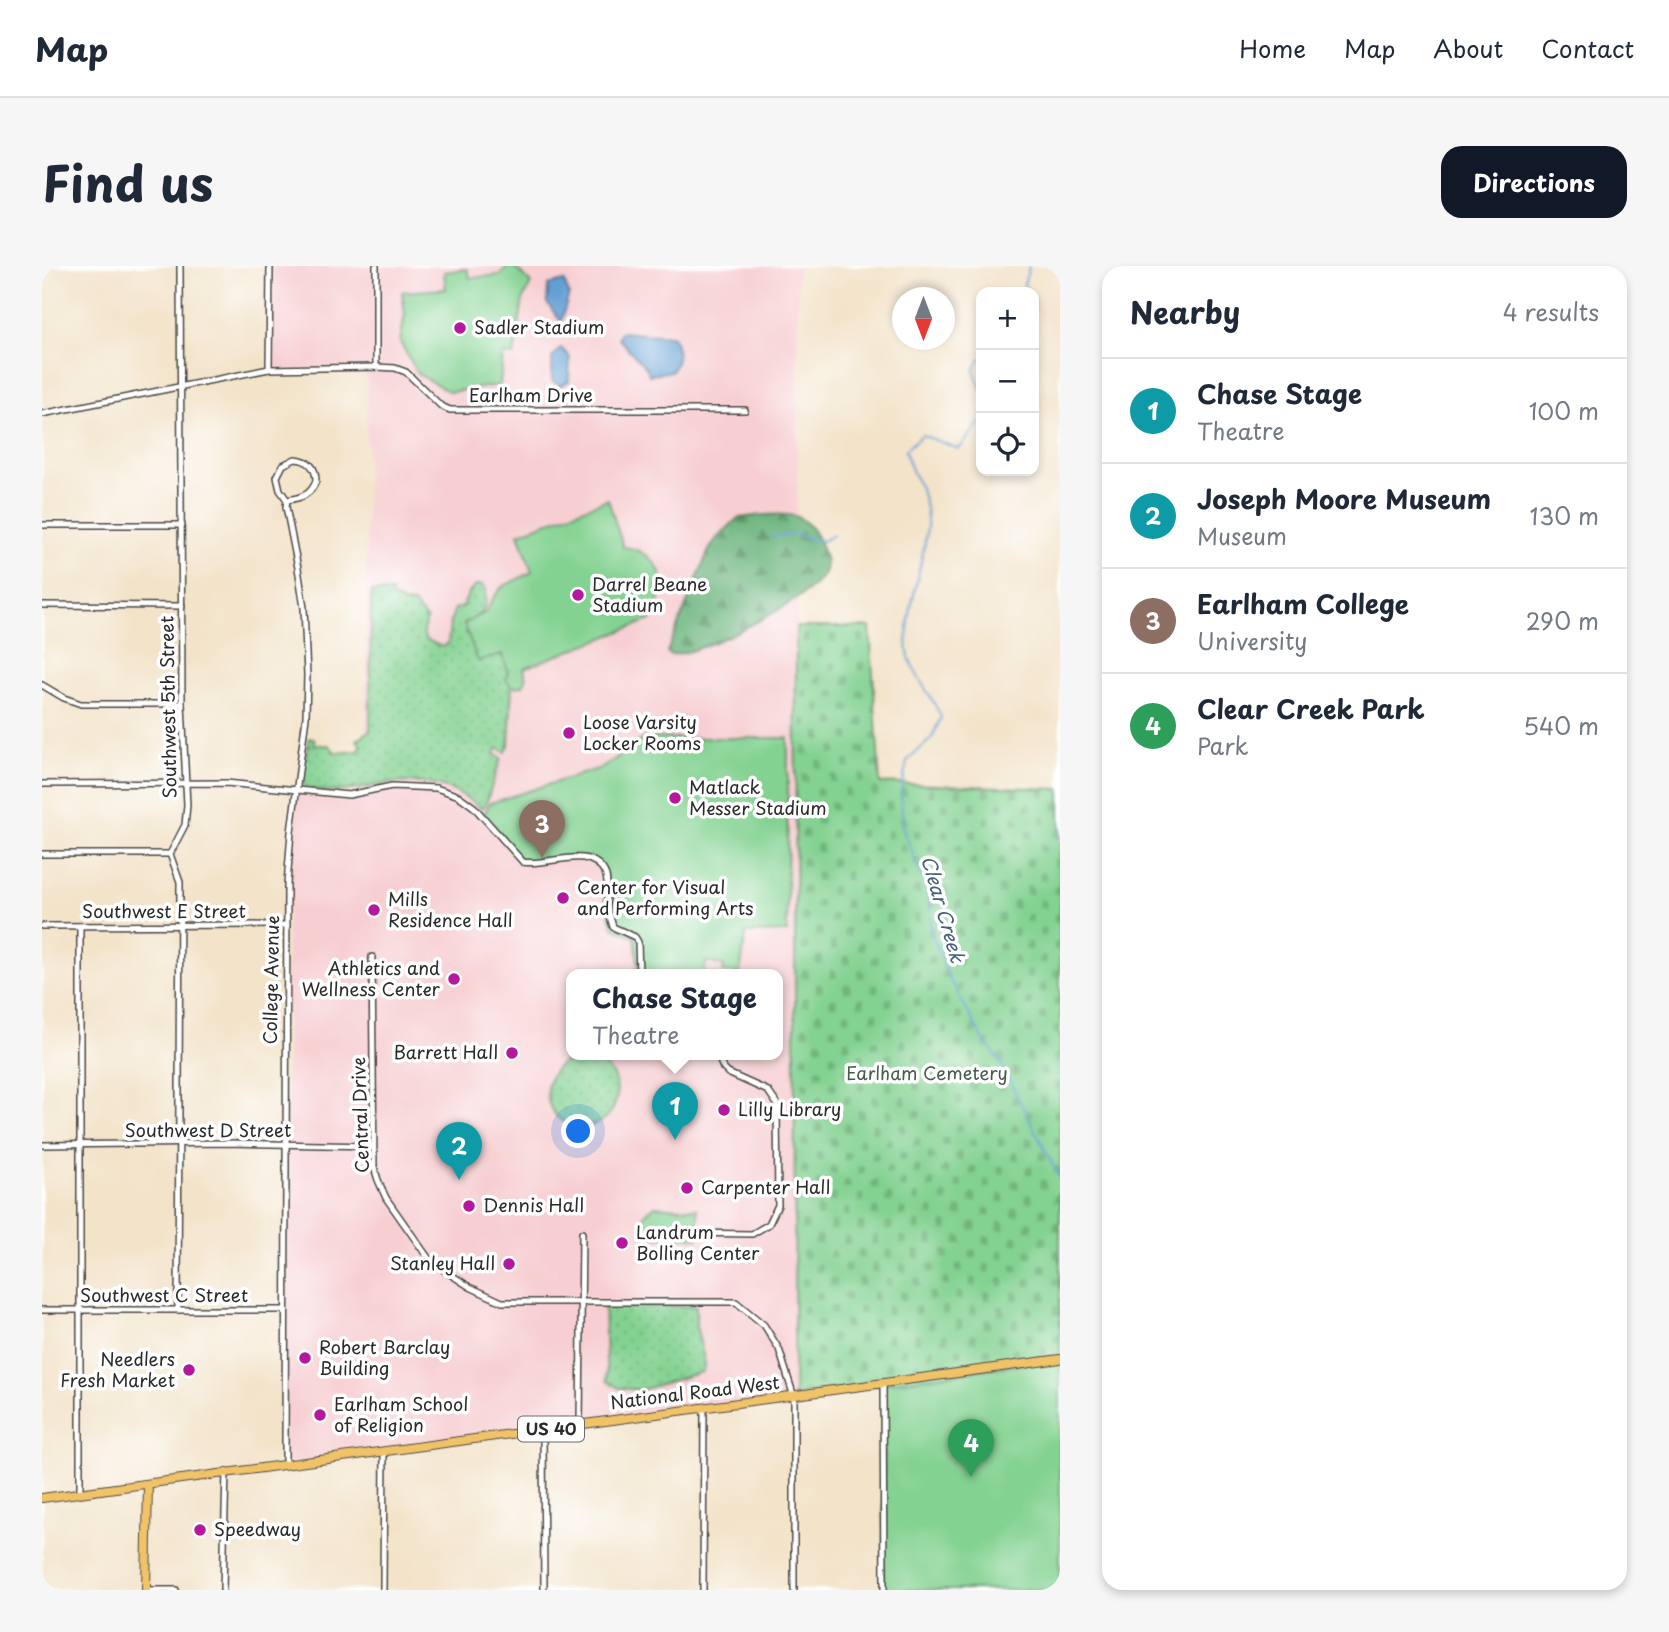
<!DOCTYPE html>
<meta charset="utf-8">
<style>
body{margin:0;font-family:"Playpen Sans",sans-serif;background:#f6f6f7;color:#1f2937}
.controls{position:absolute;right:21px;top:21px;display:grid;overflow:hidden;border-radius:14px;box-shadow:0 4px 10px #0003}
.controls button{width:63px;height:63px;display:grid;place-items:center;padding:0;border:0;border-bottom:2px solid #e0e1e3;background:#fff;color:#1f2937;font:35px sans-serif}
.compass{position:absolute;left:850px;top:21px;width:63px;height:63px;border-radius:50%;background:#fff;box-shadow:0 4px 10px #0003;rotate:180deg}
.you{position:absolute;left:537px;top:866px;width:24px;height:24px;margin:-18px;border:5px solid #fff;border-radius:50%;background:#1a73e8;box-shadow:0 0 0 10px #1a73e833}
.badge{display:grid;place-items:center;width:46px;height:46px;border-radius:50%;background:#111827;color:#fff;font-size:23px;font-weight:700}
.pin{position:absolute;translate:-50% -58px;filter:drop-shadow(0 2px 4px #0008)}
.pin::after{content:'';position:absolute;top:37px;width:24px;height:21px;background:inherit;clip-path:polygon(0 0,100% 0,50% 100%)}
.popup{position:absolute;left:524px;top:703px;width:217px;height:91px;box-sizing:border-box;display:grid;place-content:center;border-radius:14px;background:#fff;filter:drop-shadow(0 2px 5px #0005);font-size:23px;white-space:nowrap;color:#747a83}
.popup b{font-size:26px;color:#1f2937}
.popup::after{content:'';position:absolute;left:50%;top:100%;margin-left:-14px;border:14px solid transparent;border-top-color:#fff}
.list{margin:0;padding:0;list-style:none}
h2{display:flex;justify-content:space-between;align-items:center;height:91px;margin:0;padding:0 28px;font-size:30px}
h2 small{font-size:23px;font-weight:400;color:#747a83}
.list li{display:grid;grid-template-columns:46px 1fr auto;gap:21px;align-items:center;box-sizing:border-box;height:105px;padding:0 28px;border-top:2px solid #e0e1e3}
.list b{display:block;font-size:26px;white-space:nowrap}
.list p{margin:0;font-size:23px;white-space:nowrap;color:#747a83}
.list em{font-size:23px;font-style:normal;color:#747a83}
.icon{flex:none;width:38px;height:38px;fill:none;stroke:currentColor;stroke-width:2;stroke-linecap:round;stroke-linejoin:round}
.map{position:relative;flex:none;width:1018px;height:1324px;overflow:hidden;border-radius:21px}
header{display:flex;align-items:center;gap:42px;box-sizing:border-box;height:98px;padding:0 35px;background:#fff;border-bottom:2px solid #e0e1e3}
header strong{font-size:33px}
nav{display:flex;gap:38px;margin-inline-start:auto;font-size:24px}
.intro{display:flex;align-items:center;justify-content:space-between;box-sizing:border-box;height:168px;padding:0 42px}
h1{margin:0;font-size:49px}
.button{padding:18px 32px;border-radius:21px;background:#111827;color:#fff;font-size:24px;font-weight:700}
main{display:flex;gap:42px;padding:0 42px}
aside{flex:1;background:#fff;border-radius:21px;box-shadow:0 4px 10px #0003}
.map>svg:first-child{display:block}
</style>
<header>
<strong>Map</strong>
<nav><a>Home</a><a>Map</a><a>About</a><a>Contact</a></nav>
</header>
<div class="intro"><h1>Find us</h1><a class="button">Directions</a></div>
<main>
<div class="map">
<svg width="1018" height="1324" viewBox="0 0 1018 1324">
<defs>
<pattern id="grass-dots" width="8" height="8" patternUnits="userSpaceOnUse" patternTransform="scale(1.75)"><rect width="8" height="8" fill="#83d291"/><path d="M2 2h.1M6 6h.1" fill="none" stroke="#71b47d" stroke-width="1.8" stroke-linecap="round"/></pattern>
<pattern id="forest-firs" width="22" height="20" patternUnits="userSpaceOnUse" patternTransform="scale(1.75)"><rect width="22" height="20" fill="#6ab47b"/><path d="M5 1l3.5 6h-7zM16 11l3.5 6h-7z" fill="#579365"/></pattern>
<pattern id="cemetery-stones" width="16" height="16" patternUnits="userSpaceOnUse" patternTransform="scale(1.75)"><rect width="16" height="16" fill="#83d291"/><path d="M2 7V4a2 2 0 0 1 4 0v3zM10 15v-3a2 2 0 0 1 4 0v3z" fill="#71b47d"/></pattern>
</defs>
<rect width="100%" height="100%" fill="#fff"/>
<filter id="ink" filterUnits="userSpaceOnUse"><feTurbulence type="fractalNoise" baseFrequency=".0143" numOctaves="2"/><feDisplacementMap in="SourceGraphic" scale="14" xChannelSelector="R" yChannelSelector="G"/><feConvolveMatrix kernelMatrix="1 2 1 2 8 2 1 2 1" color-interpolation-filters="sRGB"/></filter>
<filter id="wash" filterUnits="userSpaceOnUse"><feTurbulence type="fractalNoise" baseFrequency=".00686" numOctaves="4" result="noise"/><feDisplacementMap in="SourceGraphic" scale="28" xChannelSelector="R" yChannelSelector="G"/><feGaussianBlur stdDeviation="1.57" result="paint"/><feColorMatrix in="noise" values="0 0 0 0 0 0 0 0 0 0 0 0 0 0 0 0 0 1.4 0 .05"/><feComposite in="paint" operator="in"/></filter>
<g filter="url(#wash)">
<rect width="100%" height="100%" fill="#f3e3c9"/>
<path fill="#f7cfd2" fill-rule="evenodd" d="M 228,0 L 756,0 L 752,1131 L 243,1198 L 245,618 L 256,525 L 295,528 L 323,526 L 325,105 L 227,103 ZM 530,708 L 736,708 L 736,788 L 530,788 Z"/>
<g fill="url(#grass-dots)" stroke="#577e5e" stroke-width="2">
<path d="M 434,319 L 440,319 L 444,323 C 444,347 442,346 422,358 C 442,373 469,386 465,414 L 470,421 L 467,480 L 463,486 L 456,482 L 452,488 L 459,492 L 443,540 L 438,542 C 414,520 383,514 351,517 C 322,520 293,532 264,521 L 260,515 L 267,472 L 272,472 L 273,479 L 287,479 L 294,487 L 316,485 L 320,480 L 315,474 L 328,464 L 329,326 L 350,326 L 349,330 L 361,337 L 372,338 L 385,354 L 381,364 L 383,373 L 400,381 L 406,378 L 408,357 L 413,342 L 420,342 L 426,328 Z"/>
<circle cx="540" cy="826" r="35"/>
<path d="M 654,1040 L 654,1060 L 663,1097 L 660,1106 L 599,1124 L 577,1122 L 565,1115 L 562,1041 Z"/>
</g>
<path fill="url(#forest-firs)" stroke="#4a7053" stroke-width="2" d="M 721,249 C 748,248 760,245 775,271 C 780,280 787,297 782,307 C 770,332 681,374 654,383 C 646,386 636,388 628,389 L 625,386 L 666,286 L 675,272 L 696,252 Z"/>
<path fill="url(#cemetery-stones)" stroke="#577e5e" stroke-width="2" d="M 754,361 L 828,361 L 838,517 L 1018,523 L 1018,1093 L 752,1131 Z"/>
<g fill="#83d291" stroke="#577e5e" stroke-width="2">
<path d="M 466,0 L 471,0 L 489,17 L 481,33 L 472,90 L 461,88 L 458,119 L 408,126 L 376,108 L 358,76 L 363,48 L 360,26 L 404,23 L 402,6 L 425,3 L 428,12 L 458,9 Z"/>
<path d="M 566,233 L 581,281 C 604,283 624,301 620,326 C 618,336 612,343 611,353 L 482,402 L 484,414 L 480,420 L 470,421 L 464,414 L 466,404 L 460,388 L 436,395 L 422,358 L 444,346 L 451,332 L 460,321 L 490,306 L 477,267 Z"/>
<path d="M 602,472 L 746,472 L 745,666 L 704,667 L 698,708 L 681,706 L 682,700 L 664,696 L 662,708 L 597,708 L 593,671 L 571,661 L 565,640 L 564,608 L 555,598 L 537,590 L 481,596 L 441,550 L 448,537 L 562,501 Z"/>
<path d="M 613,940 L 656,943 L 656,972 L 602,971 L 602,949 Z"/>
<path d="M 1018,1093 L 1018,1324 L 842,1324 L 841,1118 Z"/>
</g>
<g fill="#629fd3" stroke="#46657f" stroke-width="2">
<path d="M 522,15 L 527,28 L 519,56 L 505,37 L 506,19 Z"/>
<path d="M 578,66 L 630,70 C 637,82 638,93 630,105 L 607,109 L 605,103 L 576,72 Z"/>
<path d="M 519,82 L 528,91 L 527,115 L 518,120 L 510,115 L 510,92 Z"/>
</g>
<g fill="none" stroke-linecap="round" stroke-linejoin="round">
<g stroke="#629fd3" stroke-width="2">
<path d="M 987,0 L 982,19 L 987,26"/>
<path d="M 992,32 L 992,45"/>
<path d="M 939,92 L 932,104 L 939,123"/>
<path d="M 939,156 L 917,183 L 880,169 L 863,184 C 870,213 887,228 885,261 C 883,295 857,363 868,394 C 875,414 891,431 899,451 L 890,472 L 865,495 L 859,528 L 861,563 L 888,632 L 889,666 L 908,714 L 942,775 L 957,794 L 1018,913"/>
<path d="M 730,271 L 750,268 L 780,275 L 791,269"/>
</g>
</g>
</g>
<g filter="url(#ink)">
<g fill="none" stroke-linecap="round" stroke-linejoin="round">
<g stroke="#494743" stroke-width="8">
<g id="minor">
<path d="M 334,101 L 334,0"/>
<path d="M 227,103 L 228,0"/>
<path d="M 0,148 L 227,103 L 334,101 L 353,102 L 364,106 L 399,140 L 408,144 L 703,144"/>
<path d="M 253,193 C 267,194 274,201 274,215 C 269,229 259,232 245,234 L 238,224 L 235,211 L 241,199 Z"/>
<path d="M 0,259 L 140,259"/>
<path d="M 0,339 L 140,340"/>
<path d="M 0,419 L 22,432 L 39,438 L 140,438"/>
<path d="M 0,518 L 184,517 L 307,529 L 350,520 L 394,522 L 417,530 L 432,541 L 481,596 C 505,601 548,577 563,607 C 567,615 564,630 565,640 C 567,647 569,654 571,661 L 593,671 L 596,676 L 597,708"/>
<path d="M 0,588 L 128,588"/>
<path d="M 0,660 L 245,659"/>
<path d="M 330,691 L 332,901 L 336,914 L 344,932 L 389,996 L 428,1021 L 460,1036 L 694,1036 L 722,1059 L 737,1083 L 752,1131 L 752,1324"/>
<path d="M 0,879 L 184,877 L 331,880"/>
<path d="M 645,967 L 710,968 L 727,958 L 736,939 L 735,838 L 726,825 L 686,807 L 681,802 L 675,788"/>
<path d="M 0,1044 L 243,1044"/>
<path d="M 136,1044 L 138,616 L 128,588 L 143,559 L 145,539 L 140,438 L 138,0"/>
<path d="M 841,1118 L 842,1324"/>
<path d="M 538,1158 L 540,967"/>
<path d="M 501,1164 L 502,1324"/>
<path d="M 243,1198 L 245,618 L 249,566 L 264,451 L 265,409 L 262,342 L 256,302 L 244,241 L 245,234"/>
<path d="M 38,1226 L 38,660"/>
<path d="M 104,1324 L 134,1324"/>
<path d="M 181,1324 L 184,1205"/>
<path d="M 341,1324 L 342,1185"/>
<path d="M 661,1324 L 662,1142"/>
</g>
</g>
<g stroke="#494743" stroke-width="10">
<g id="primary">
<path d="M 0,1232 L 1018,1093"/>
<path d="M 104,1324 L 106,1218"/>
</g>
</g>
<use href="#minor" stroke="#fff" stroke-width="5"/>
<use href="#primary" stroke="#f1c369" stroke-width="8"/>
</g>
</g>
<g fill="#b5179e" stroke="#fff" stroke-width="2.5">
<circle cx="418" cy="62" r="7"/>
<circle cx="536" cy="329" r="7"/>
<circle cx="527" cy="467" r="7"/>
<circle cx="633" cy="532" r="7"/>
<circle cx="521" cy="632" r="7"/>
<circle cx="332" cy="644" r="7"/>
<circle cx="412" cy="713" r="7"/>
<circle cx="470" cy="787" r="7"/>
<circle cx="682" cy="844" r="7"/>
<circle cx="645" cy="922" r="7"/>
<circle cx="427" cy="940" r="7"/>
<circle cx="580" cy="977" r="7"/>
<circle cx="467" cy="998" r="7"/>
<circle cx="263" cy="1092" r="7"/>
<circle cx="147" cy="1104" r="7"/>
<circle cx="278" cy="1149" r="7"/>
<circle cx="158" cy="1264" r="7"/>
</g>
<g text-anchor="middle" stroke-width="7" stroke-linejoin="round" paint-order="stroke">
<rect fill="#fff" stroke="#6b6b6b" stroke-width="2" x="476" y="1150.5" width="66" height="25" rx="5"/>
<g font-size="16" font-weight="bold" fill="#2b2b2b">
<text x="509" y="1169">US 40</text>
</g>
<g font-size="18" fill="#2b2b2b" stroke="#fff" text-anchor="start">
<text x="432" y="68">Sadler Stadium</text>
<text x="550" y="325">Darrel Beane<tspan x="550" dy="21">Stadium</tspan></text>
<text x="541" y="463">Loose Varsity<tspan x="541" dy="21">Locker Rooms</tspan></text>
<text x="647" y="528">Matlack<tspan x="647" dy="21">Messer Stadium</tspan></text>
<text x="535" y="628">Center for Visual<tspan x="535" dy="21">and Performing Arts</tspan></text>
<text x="346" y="640">Mills<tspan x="346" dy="21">Residence Hall</tspan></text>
<text x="398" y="709" text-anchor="end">Athletics and<tspan x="398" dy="21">Wellness Center</tspan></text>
<text x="456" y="793" text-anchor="end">Barrett Hall</text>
<text x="696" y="850">Lilly Library</text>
<text x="659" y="928">Carpenter Hall</text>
<text x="441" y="946">Dennis Hall</text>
<text x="594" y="973">Landrum<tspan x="594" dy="21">Bolling Center</tspan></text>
<text x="453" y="1004" text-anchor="end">Stanley Hall</text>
<text x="277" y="1088">Robert Barclay<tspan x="277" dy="21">Building</tspan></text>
<text x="133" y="1100" text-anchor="end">Needlers<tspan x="133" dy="21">Fresh Market</tspan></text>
<text x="292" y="1145">Earlham School<tspan x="292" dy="21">of Religion</tspan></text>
<text x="172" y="1270">Speedway</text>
</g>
<g font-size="18" fill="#2b2b2b" stroke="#fff">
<text x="489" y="136">Earlham Drive</text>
<text transform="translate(127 441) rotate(-91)" y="6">Southwest 5th Street</text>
<text x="122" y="652">Southwest E Street</text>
<text transform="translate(230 714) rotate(-89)" y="6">College Avenue</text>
<text transform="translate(319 849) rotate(-92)" y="6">Central Drive</text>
<text x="166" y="871">Southwest D Street</text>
<text x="122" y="1036">Southwest C Street</text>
<text transform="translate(653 1127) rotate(-7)" y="6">National Road West</text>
</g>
<g font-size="18" fill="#455d4a" stroke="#fff">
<text x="885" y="814">Earlham Cemetery</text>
</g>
<g font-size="19" font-style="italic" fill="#445f77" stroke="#fff">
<text transform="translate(901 643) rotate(74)" y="7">Clear Creek</text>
</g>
</g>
</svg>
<div class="controls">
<button>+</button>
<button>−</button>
<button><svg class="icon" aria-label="locate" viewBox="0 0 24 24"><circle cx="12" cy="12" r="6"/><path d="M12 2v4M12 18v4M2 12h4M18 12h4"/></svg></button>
</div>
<svg class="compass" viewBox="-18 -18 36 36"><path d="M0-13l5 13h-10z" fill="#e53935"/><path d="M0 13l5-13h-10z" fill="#747a83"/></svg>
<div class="you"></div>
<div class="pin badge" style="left:633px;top:874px;background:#0f9aa8">1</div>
<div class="popup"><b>Chase Stage</b>Theatre</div>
<div class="pin badge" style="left:417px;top:914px;background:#0f9aa8">2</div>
<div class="pin badge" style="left:500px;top:592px;background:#8d6e63">3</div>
<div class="pin badge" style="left:929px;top:1211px;background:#2e9e5b">4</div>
</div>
<aside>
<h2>Nearby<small>4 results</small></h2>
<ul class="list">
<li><span class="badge" style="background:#0f9aa8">1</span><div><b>Chase Stage</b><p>Theatre</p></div><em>100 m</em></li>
<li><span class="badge" style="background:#0f9aa8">2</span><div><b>Joseph Moore Museum</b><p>Museum</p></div><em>130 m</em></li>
<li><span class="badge" style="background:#8d6e63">3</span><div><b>Earlham College</b><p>University</p></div><em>290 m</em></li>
<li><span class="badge" style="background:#2e9e5b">4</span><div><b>Clear Creek Park</b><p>Park</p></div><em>540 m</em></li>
</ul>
</aside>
</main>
